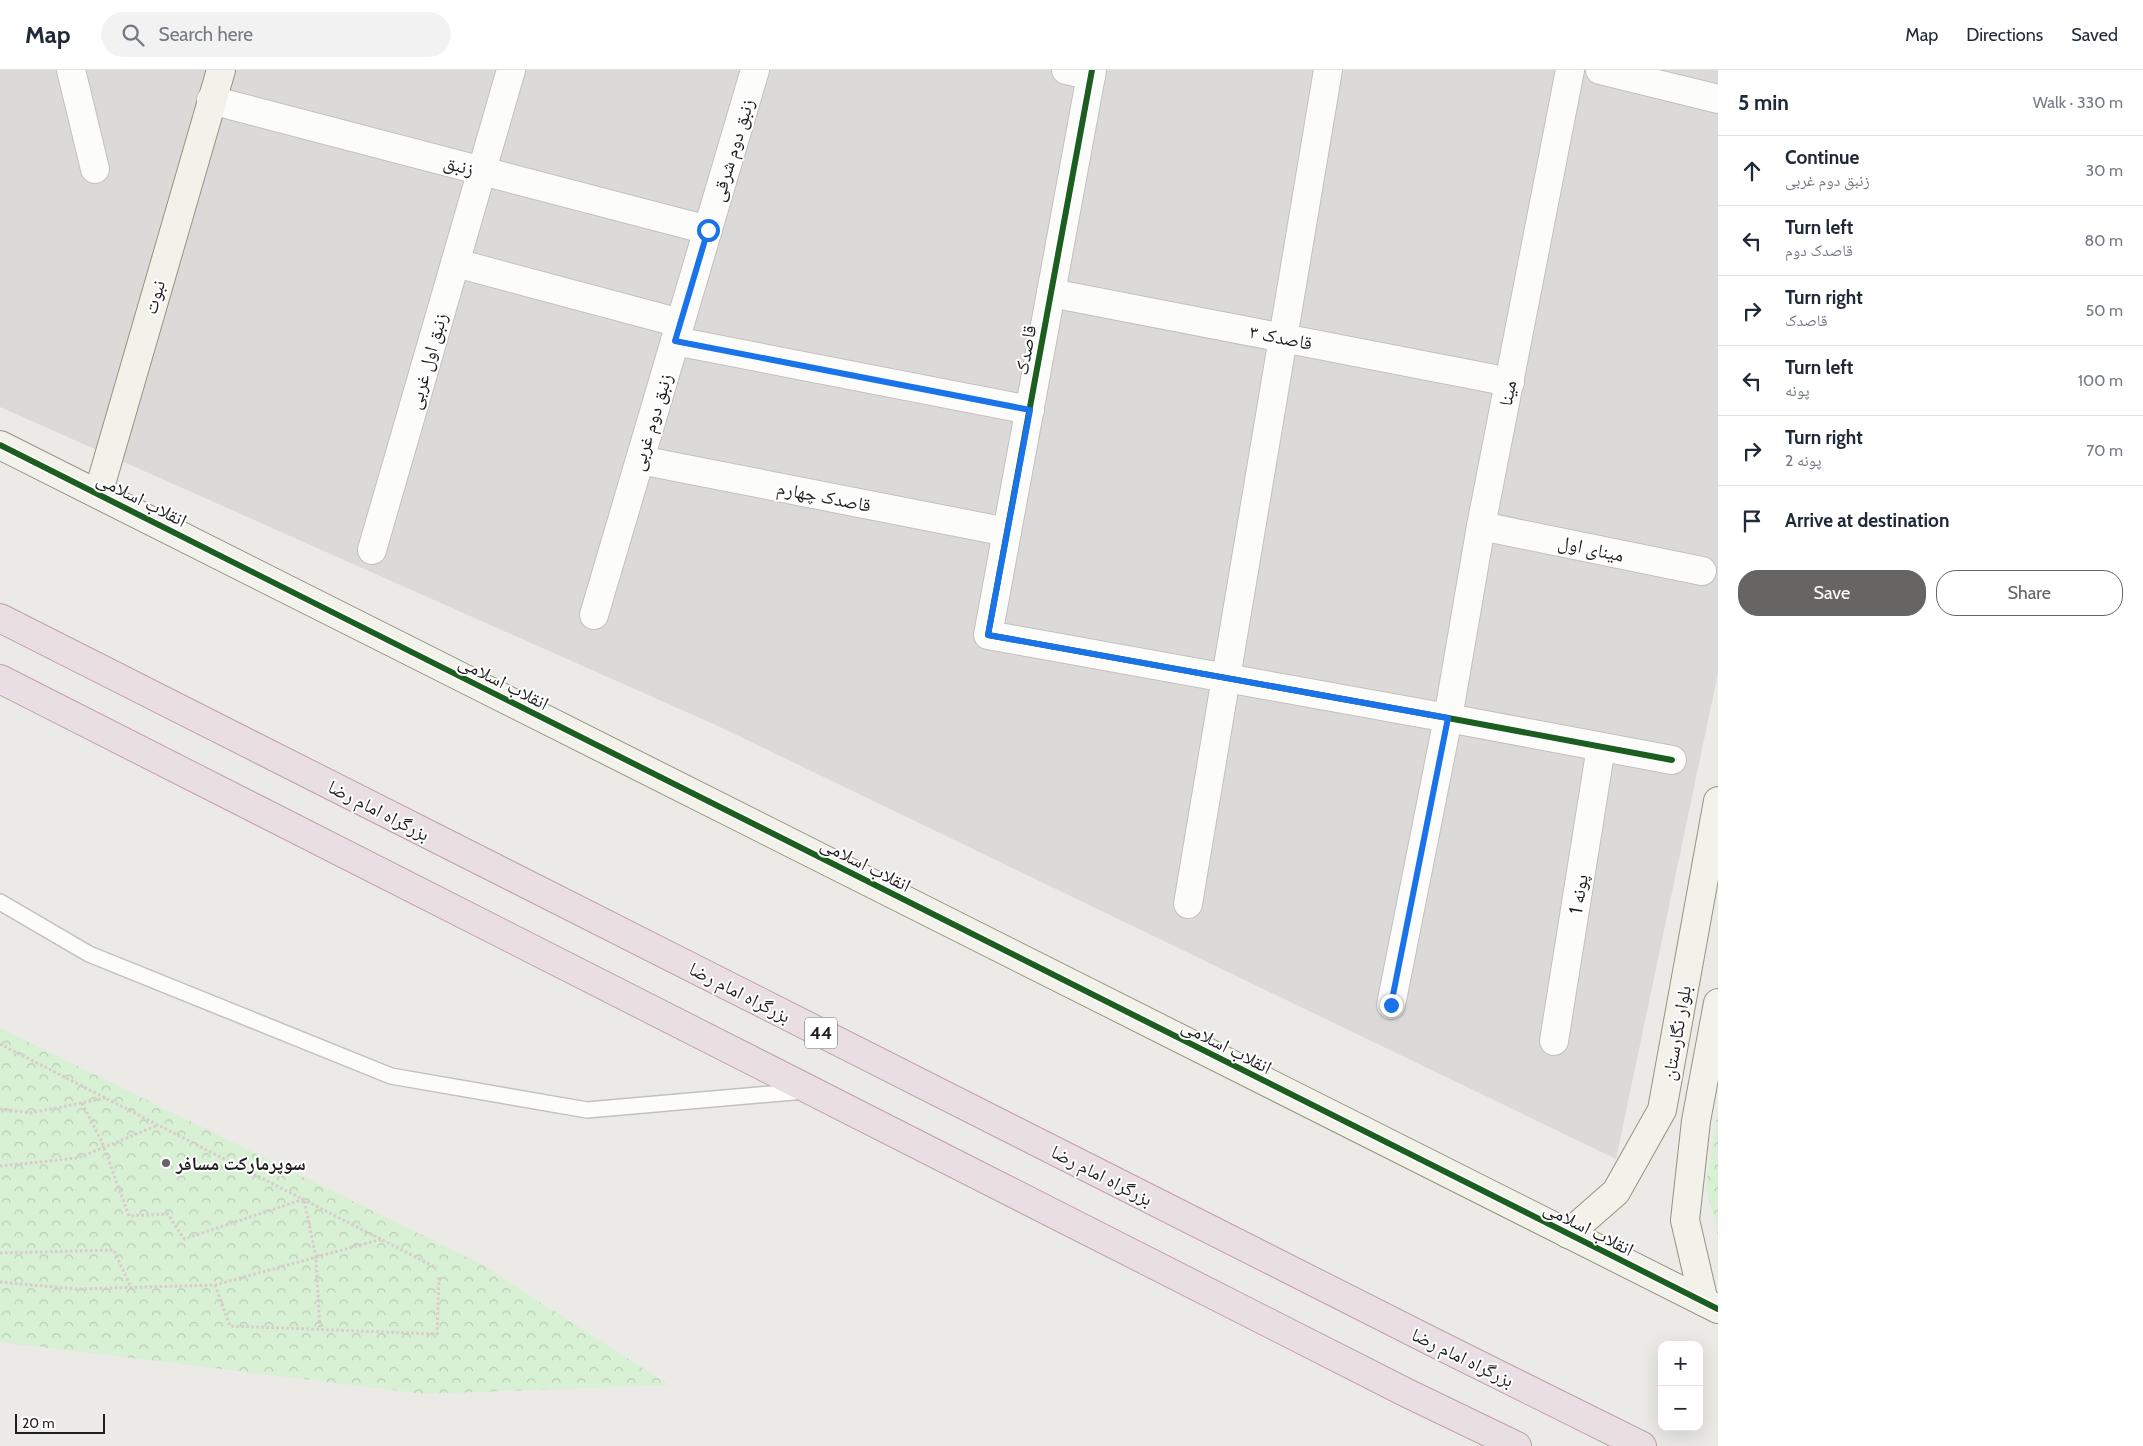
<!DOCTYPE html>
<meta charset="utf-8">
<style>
body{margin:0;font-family:Cabin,"Noto Naskh Arabic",sans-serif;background:#f2f2f3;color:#1f2937}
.controls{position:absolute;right:15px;bottom:15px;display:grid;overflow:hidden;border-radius:10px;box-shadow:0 5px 20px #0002}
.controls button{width:45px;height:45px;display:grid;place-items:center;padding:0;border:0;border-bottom:1px solid #e0e1e3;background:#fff;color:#1f2937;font:25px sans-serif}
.scale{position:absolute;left:15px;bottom:12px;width:90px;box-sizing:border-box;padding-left:5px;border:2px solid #1e1e1e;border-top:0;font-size:14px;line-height:18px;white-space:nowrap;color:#1e1e1e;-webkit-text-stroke:4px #fff;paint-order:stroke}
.stop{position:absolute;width:15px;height:15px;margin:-11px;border:4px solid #1a73e8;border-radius:50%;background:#fff}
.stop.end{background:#1a73e8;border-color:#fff;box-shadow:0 1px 5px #0008}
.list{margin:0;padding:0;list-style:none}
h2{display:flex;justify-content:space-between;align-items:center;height:65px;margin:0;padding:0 20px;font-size:21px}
h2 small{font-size:16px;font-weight:400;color:#747a83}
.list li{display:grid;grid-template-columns:32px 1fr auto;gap:15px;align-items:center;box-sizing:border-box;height:70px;padding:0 20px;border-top:1px solid #e0e1e3}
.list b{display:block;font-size:19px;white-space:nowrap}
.list p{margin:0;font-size:16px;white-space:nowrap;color:#747a83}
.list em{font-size:16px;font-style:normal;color:#747a83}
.actions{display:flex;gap:10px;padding:15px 20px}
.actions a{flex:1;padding:11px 0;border:1px solid #666564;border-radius:20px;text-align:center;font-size:18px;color:#666564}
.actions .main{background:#666564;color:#fff}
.icon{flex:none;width:28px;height:28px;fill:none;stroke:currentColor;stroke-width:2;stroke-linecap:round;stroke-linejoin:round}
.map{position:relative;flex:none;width:1718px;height:1376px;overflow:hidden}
header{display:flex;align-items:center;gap:30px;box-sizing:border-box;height:70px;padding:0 25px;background:#fff;border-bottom:1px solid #e0e1e3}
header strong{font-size:24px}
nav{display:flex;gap:28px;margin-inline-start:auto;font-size:18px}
.search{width:350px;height:45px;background:#f2f2f3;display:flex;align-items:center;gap:12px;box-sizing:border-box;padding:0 18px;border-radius:28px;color:#747a83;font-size:19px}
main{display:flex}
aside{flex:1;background:#fff}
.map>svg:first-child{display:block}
</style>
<header>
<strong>Map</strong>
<div class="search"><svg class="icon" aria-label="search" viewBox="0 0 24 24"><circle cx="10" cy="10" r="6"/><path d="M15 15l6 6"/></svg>Search here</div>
<nav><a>Map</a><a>Directions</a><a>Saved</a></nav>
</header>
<main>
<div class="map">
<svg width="1718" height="1376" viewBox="0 0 1718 1376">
<defs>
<pattern id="park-crowns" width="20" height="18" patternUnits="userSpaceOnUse" patternTransform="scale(1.25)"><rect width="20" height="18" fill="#d8f0d4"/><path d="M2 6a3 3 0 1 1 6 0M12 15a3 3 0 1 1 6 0" fill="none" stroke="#b9cdb6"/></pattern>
</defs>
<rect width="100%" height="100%" fill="#eceae7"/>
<path fill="#dbdad8" d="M 0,0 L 1718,0 L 1718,603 L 1616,1089 L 720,657 L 0,337 Z"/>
<g fill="url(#park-crowns)">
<path d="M 0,958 L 483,1195 L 669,1315 L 425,1324 L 0,1272 Z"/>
<path d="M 1718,1038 L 1718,1166 L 1706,1115 Z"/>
</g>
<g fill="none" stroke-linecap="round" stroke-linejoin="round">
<g stroke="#c2c1bf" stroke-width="18">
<path id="lane" d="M 0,832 L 89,884 L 391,1006 L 587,1040 L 805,1021"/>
</g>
<g stroke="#c2c1bf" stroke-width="30">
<g id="street">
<path d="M 71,0 L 95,99"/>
<path d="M 1066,0 L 1091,6"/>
<path d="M 1092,0 L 988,565 L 1448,648 L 1672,690"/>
<path d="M 1600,0 L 1718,29"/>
<path d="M 211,30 L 708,160"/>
<path d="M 456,193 L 680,253"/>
<path d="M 1051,223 L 1510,312"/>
<path d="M 675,271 L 1030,340"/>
<path d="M 640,390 L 1007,462"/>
<path d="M 1481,456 L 1702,501"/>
<path d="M 372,480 L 511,0"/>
<path d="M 594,545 L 755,0"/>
<path d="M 1188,834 L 1328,0"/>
<path d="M 1391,935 L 1448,648 L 1481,456 L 1570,0"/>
<path d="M 1554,971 L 1601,677"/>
</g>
</g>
<g stroke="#959480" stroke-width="30">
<g id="secondary">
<path d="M 0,375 L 1718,1239"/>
<path d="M 98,424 L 221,0"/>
<path d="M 1568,1164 L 1616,1122 L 1662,1040 L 1718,731"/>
<path d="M 1704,1232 L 1685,1150 L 1696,1051 L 1718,933"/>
</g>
</g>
<g stroke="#bfa0ad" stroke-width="30">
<g id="highway">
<path d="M 0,548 L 1431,1271 L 1642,1376"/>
<path d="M 0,609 L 1409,1324 L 1517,1376"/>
</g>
</g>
<g stroke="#d9cbcb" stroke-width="3" stroke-dasharray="2.5 2.5" stroke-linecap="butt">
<path d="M 0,974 L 437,1198"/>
<path d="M 82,1033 L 102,1072 L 129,1146 L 168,1144 L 184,1169 L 304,1129 L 316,1188 L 320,1260"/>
<path d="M 0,1039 L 31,1043 L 106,1028"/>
<path d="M 0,1096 L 78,1088 L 158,1055"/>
<path d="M 0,1183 L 114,1180 L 131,1218"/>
<path d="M 0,1212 L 77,1219 L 215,1215 L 382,1169"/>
<path d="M 215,1215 L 230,1256 L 437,1264 L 439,1206"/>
</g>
<use href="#lane" stroke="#fcfcfb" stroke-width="15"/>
<use href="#street" stroke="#fcfcfb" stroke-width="28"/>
<use href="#secondary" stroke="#f3f2ea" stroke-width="28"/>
<use href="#highway" stroke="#e9dfe2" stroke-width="28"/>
<g stroke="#fff" stroke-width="9">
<g id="cycleway">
<path d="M 1092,0 L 988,565 L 1448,648 L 1672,690"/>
<path d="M 0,375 L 1718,1239"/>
</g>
</g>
<use href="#cycleway" stroke="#1b5e20" stroke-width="6"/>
</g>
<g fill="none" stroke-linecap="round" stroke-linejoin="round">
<path stroke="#1a73e8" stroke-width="6" d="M 708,160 L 675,271 L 1030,340 L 988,565 L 1448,648 L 1391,935"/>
</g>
<circle fill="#666564" stroke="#fff" stroke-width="2" cx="166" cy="1093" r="5"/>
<g text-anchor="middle" stroke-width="4" stroke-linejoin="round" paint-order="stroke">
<rect fill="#fff" stroke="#626262" stroke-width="1" x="805" y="947.5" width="32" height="31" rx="4"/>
<g font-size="18" font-weight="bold" fill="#1e1e1e">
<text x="821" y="969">44</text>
</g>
<g font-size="19" fill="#1e1e1e" stroke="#fff">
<text transform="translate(732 80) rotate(-73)" y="7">زنبق دوم شرقی</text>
<text transform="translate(459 95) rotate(15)" y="7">زنبق</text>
<text transform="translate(154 227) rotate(-74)" y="7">نبوت</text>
<text transform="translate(1281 267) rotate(11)" y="7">قاصدک ۳</text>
<text transform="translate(1025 280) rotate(-80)" y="7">قاصدک</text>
<text transform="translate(427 291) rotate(-74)" y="7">زنبق اول غربی</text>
<text transform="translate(1507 323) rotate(-79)" y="7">مینا</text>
<text transform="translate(651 352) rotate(-73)" y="7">زنبق دوم غربی</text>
<text transform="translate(824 426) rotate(11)" y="7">قاصدک چهارم</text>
<text transform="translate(142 429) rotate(27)" y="7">انقلاب اسلامی</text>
<text transform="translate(1591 478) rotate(12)" y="7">مینای اول</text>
<text transform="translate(504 612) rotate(27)" y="7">انقلاب اسلامی</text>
<text transform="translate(379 740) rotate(27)" y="7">بزرگراه امام رضا</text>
<text transform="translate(866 794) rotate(27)" y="7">انقلاب اسلامی</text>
<text transform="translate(1578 824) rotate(-81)" y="7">پونه 1</text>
<text transform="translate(740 922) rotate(27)" y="7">بزرگراه امام رضا</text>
<text transform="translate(1676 963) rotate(-80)" y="7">بلوار نگارستان</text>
<text transform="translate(1227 976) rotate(27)" y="7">انقلاب اسلامی</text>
<text transform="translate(1102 1105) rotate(27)" y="7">بزرگراه امام رضا</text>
<text transform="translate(1589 1158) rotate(27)" y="7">انقلاب اسلامی</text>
<text transform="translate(1463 1287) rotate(26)" y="7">بزرگراه امام رضا</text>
</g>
<g font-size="19" font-weight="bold" fill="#1e1e1e" stroke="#fff" text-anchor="start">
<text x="176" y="1100">سوپرمارکت مسافر</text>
</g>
</g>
</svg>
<div class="controls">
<button>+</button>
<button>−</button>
</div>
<div class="scale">20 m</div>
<div class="stop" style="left:708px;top:160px"></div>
<div class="stop end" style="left:1391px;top:935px"></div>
</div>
<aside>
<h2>5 min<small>Walk · 330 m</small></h2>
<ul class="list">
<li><svg class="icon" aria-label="ahead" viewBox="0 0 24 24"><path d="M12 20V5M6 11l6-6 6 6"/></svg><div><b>Continue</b><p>زنبق دوم غربی</p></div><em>30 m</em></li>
<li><svg class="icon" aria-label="left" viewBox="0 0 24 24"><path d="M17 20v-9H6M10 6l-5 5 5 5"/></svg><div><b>Turn left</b><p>قاصدک دوم</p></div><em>80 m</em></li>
<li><svg class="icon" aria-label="right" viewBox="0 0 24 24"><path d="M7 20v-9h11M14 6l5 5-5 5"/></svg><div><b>Turn right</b><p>قاصدک</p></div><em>50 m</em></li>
<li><svg class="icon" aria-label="left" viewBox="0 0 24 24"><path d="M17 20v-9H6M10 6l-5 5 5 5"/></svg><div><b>Turn left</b><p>پونه</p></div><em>100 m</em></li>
<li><svg class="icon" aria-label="right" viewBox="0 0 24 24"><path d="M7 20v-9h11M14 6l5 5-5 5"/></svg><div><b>Turn right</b><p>پونه 2</p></div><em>70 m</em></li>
<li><svg class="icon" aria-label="arrive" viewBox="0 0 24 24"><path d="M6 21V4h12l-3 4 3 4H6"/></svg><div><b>Arrive at destination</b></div></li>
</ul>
<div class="actions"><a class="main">Save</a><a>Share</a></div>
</aside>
</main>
